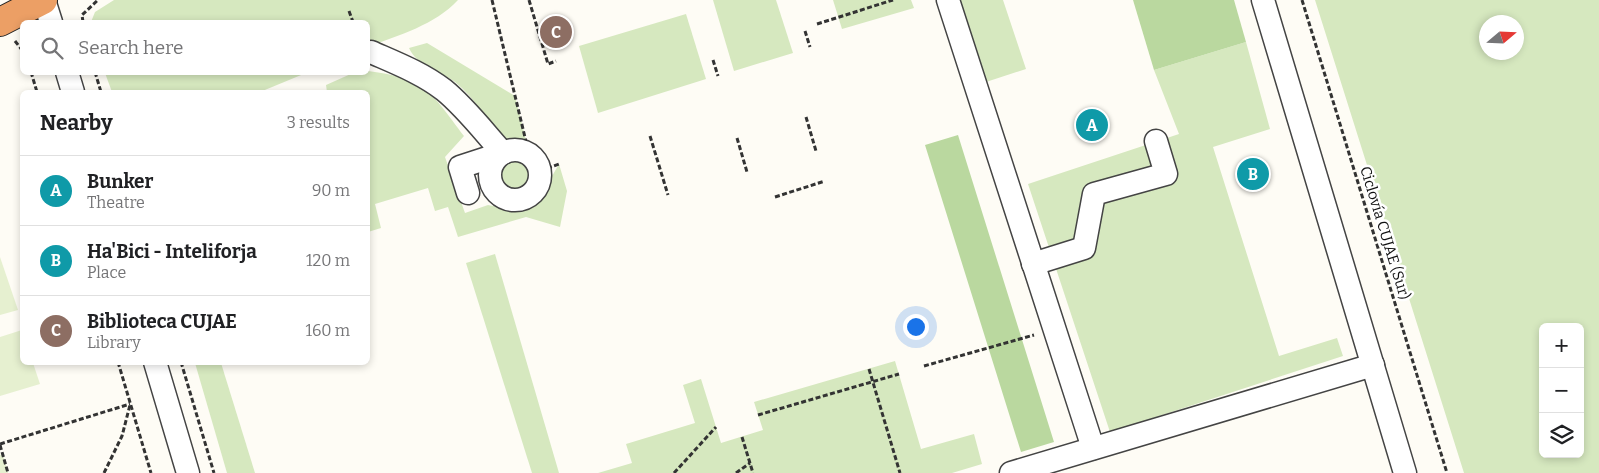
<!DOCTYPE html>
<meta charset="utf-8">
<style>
body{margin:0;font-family:Bitter,serif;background:#f6f6f6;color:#202124}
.controls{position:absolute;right:15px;bottom:15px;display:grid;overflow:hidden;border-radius:8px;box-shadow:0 2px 8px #0003}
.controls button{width:45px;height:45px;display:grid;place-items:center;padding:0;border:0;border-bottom:1px solid #e0e0e0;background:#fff;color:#202124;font:25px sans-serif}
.compass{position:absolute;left:1479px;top:15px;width:45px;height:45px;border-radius:50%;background:#fff;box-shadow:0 2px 8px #0003;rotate:71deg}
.you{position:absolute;left:915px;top:326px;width:18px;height:18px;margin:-12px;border:4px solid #fff;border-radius:50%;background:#1a73e8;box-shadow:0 0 0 8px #1a73e833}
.badge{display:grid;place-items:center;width:32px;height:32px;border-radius:50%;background:#ba2f3a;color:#fff;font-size:16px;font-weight:700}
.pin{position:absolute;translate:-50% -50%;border:2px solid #fff;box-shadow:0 1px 5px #0006}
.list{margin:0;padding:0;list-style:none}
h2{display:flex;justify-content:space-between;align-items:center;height:65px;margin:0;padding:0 20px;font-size:21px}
h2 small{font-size:16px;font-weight:400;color:#757577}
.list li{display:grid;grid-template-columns:32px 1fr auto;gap:15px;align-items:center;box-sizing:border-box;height:70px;padding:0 20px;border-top:1px solid #e0e0e0}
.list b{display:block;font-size:19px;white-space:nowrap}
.list p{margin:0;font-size:16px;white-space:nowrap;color:#757577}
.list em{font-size:16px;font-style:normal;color:#757577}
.icon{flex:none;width:28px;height:28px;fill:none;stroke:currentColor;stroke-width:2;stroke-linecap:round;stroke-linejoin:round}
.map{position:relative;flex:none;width:1599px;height:473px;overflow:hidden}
.search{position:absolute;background:#fff;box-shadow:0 2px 8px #0003;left:20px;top:20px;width:350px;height:55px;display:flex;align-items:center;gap:12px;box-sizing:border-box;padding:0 18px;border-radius:8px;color:#757577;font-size:19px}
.panel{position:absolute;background:#fff;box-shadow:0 2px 8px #0003;left:20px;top:90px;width:350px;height:275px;border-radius:8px}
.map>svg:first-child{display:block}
</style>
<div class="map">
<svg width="1599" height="473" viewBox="0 0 1599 473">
<rect width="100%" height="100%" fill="#fefcf5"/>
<g fill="#d6e8bf" fill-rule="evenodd">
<path d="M 114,0 L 458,0 C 435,25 399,35 368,47 L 368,22 L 91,22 L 95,12 Z"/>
<path d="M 713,0 L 776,0 L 793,53 L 734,71 Z"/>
<path d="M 833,0 L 911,0 L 914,8 L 842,29 Z"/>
<path d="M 956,0 L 1003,0 L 1026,69 L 983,83 Z"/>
<path d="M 1315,0 L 1599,0 L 1599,473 L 1464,473 ZM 1486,22 L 1516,22 L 1516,52 L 1486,52 ZM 1543,327 L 1580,327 L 1580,454 L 1543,454 Z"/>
<path d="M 686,14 L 706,79 L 598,113 L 579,46 Z"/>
<path d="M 1246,42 L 1270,129 L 1213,147 L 1279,356 L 1337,338 L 1343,356 L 1110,432 L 1028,184 L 1179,134 L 1154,70 Z"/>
<path d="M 427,43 L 515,96 L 526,140 L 501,141 C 487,119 475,98 455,82 C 440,71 417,66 409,48 Z"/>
<path d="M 368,71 C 425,78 431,92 464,136 L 445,157 L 465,213 L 488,205 L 504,208 L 530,206 L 543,192 L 559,164 L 567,191 L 560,227 L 526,217 L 458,237 L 448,207 L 435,211 L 428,188 L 375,204 L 381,228 L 368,232 L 368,92 L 327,92 L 326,85 L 353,73 L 368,72 Z"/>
<path d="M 105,73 L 105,72 L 306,73 L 260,92 L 112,92 Z"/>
<circle cx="515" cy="176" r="15"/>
<path d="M 495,254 L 559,473 L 532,473 L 466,263 Z"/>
<path d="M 895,361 L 921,449 L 974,434 L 982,464 L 952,473 L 598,473 L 632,463 L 626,444 L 695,423 L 683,385 L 701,379 L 721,443 L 763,430 L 754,402 Z"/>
<path d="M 195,363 L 221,363 L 255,473 L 227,473 Z"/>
</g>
<g fill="#bad89f">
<path d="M 1133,0 L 1234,0 L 1246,42 L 1154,70 Z"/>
<path d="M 958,135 L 1054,442 L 1021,452 L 925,145 Z"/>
</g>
<g fill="#e6f0d0">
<path d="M 0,257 L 18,310 L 0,315 Z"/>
<path d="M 22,330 L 22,362 L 33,363 L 40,384 L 0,396 L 0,337 Z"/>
<path d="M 3,454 L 8,473 L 0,473 L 0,455 Z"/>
</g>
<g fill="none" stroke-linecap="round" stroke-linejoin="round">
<g stroke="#444" stroke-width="25">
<g id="minor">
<path d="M 44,0 L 51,22"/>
<path d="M 948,0 L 1093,448"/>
<path d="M 1263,0 L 1405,473"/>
<path d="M 371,52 C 396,63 422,73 444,90 C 466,108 484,132 503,153 L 460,167 L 468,193"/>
<path d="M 67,72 L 73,92"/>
<circle cx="515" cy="175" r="25"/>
<path d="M 1033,264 L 1084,248 L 1094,194 L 1166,174 L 1156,141"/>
<path d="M 155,362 L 188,473"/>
<path d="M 1011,473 L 1373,365"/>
</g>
</g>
<g stroke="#222" stroke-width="30">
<path id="highway" d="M 0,22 L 43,0"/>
</g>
<g stroke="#333" stroke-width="3" stroke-dasharray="5 2.5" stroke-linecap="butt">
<path d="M 492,0 L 529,154"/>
<path d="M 529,0 L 548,64 L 556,61"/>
<path d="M 1302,0 L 1447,473"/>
<path d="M 349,11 L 353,22"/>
<path d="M 83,22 L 82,15 L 98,0"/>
<path d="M 817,24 L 893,0"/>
<path d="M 805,31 L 810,47"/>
<path d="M 15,41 L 22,50"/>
<path d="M 713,60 L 718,76"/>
<path d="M 31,72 L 37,92"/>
<path d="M 95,72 L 101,92"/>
<path d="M 806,117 L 816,151"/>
<path d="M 650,136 L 668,195"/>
<path d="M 737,138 L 747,172"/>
<path d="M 540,171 L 559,164"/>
<path d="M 775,197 L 825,181"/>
<path d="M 118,362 L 151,473"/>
<path d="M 181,362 L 214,473"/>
<path d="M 924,366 L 1034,335"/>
<path d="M 869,369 L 900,473"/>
<path d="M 758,415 L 899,374"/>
<path d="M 742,437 L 753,473"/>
<path d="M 0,444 L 130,404"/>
<path d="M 0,445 L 8,473"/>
<path d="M 104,473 L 122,436 L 130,405"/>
<path d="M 674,473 L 716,427"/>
<path d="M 736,473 L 750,463"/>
</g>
<use href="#minor" stroke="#fff" stroke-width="22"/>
<use href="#highway" stroke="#ec9f65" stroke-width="28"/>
</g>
<g text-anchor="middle" stroke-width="5" stroke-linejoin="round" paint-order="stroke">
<g font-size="15" fill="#111" stroke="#fff">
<text transform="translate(1385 233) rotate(73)" y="5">Ciclovía CUJAE (Sur)</text>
</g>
</g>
</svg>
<div class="controls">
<button>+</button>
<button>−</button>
<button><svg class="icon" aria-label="layers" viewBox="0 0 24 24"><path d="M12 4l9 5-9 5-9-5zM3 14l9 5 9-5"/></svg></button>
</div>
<svg class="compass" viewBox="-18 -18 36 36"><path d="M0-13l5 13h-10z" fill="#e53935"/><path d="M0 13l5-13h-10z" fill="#757577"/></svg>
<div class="you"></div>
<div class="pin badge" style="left:1092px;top:125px;background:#0f9aa8">A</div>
<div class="pin badge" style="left:1253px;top:174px;background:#0f9aa8">B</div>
<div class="pin badge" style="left:556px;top:32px;background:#8d6e63">C</div>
<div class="search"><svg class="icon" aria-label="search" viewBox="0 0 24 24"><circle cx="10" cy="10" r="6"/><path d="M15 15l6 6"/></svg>Search here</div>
<section class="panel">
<h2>Nearby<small>3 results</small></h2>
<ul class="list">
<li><span class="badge" style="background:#0f9aa8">A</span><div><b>Bunker</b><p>Theatre</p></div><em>90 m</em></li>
<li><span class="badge" style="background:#0f9aa8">B</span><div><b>Ha'Bici - Inteliforja</b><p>Place</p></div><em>120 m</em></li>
<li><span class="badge" style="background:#8d6e63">C</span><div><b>Biblioteca CUJAE</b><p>Library</p></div><em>160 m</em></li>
</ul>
</section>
</div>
